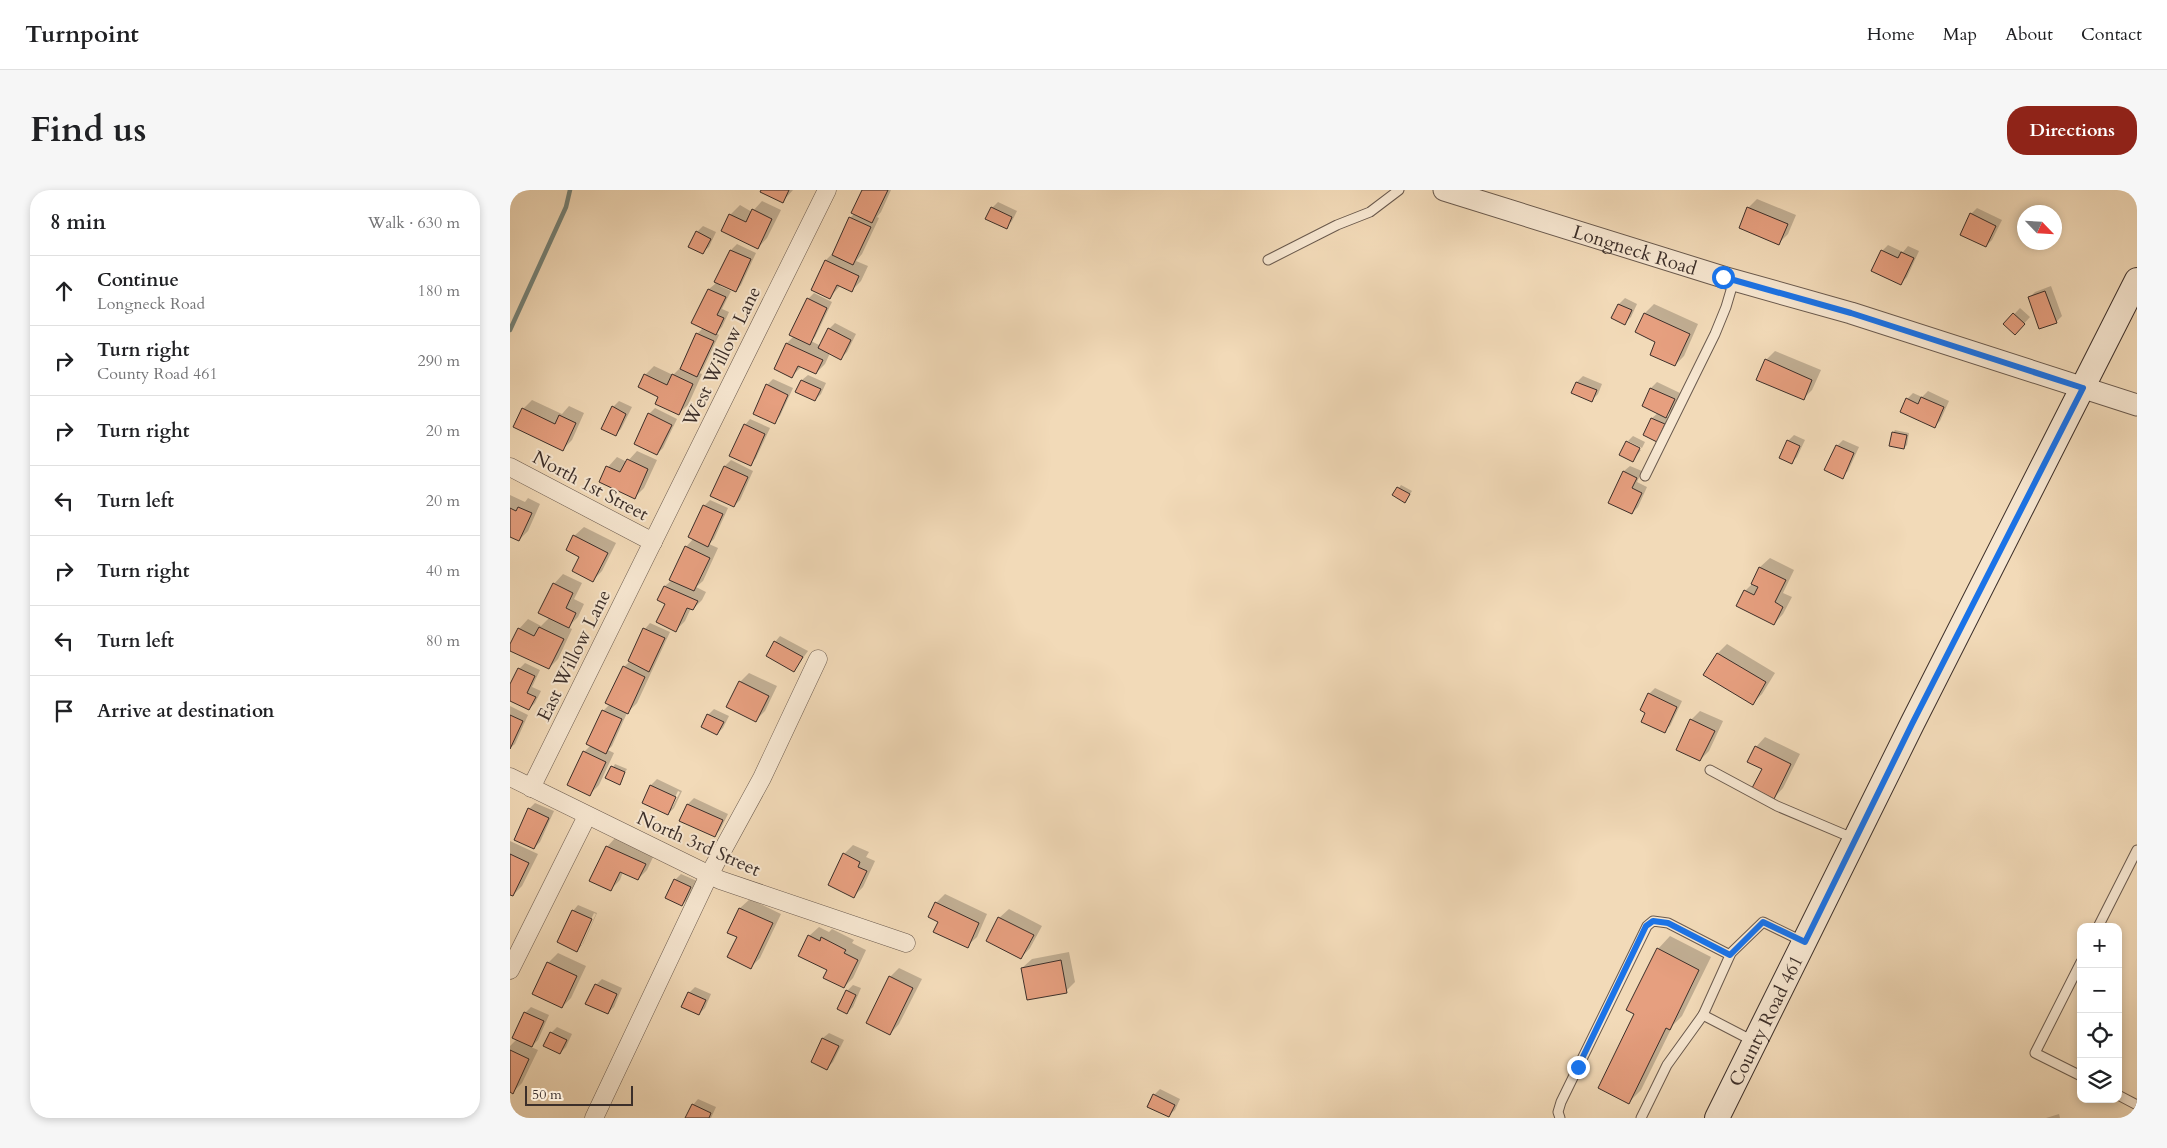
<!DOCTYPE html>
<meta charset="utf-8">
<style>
body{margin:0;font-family:Cardo,serif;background:#f6f6f6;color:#202124}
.controls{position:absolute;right:15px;bottom:15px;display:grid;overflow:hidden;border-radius:10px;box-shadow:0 2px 8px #0003}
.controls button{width:45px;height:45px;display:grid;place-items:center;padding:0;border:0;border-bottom:1px solid #e0e0e0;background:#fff;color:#202124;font:25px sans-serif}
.compass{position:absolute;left:1507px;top:15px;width:45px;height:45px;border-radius:50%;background:#fff;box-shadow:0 2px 8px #0003;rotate:115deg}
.scale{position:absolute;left:15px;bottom:12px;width:108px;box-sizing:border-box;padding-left:5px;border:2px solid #3c2f2a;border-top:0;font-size:14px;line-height:18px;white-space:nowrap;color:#3c2f2a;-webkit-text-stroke:4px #f7e7d1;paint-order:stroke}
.stop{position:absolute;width:15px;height:15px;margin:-11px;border:4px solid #1a73e8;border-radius:50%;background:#fff}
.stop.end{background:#1a73e8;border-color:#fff;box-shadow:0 1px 5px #0008}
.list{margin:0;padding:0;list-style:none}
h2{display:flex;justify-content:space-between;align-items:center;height:65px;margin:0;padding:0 20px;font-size:21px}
h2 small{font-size:16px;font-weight:400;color:#757577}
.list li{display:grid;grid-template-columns:32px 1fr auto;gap:15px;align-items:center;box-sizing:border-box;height:70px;padding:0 20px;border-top:1px solid #e0e0e0}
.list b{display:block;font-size:19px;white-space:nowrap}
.list p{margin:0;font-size:16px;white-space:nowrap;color:#757577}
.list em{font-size:16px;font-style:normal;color:#757577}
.icon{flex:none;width:28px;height:28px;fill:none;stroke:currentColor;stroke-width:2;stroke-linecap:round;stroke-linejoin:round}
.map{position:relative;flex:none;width:1627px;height:928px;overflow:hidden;border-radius:20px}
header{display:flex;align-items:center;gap:30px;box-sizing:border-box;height:70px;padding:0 25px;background:#fff;border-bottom:1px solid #e0e0e0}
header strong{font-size:24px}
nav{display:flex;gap:28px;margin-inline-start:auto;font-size:18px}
.intro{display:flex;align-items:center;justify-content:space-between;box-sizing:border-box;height:120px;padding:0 30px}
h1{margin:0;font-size:35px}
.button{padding:12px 22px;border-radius:20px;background:#8f2418;color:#fff;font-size:18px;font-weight:700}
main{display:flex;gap:30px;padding:0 30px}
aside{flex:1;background:#fff;border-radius:20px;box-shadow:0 2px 8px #0003}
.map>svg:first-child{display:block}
</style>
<header>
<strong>Turnpoint</strong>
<nav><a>Home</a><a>Map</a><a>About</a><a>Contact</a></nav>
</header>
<div class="intro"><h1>Find us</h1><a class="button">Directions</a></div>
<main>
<aside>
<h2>8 min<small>Walk · 630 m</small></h2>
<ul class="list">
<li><svg class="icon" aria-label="ahead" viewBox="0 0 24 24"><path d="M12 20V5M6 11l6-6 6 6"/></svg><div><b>Continue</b><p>Longneck Road</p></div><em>180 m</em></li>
<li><svg class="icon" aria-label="right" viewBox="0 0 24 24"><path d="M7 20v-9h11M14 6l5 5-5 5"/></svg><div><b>Turn right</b><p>County Road 461</p></div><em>290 m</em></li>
<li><svg class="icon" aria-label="right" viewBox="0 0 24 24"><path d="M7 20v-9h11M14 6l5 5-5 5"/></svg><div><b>Turn right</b></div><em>20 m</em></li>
<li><svg class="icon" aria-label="left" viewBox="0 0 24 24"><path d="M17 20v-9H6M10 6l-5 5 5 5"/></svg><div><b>Turn left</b></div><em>20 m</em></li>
<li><svg class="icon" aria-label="right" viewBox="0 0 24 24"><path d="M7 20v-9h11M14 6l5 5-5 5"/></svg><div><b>Turn right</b></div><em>40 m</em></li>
<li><svg class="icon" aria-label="left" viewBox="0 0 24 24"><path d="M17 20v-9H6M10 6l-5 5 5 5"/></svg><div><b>Turn left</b></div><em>80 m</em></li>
<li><svg class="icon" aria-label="arrive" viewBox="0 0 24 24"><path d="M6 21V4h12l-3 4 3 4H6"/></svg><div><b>Arrive at destination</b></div></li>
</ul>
</aside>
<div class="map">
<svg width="1627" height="928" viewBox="0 0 1627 928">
<rect width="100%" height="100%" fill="#f2dab8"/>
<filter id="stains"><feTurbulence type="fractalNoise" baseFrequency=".004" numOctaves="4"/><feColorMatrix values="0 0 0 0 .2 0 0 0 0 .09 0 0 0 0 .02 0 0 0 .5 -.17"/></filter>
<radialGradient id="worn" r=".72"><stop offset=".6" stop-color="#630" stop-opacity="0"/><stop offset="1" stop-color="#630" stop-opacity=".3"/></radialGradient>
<g fill="#0003" fill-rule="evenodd">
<path d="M 252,0 L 283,0 L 273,11 Z"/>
<path d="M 353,0 L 381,0 L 371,22 L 367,27 L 369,28 L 352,64 L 346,71 L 358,76 L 351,91 L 342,100 L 331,95 L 320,107 L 303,99 L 316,70 L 324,62 L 340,28 L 345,23 Z"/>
<path d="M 1247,9 L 1286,25 L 1278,44 L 1269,53 L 1238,18 Z"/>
<path d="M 252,11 L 271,20 L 257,48 L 248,58 L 213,41 L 220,25 L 230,15 L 242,22 Z"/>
<path d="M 488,12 L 507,21 L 502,31 L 496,37 L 482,18 Z"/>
<path d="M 1467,18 L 1492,30 L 1482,50 L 1476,56 L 1461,24 Z"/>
<path d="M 193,36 L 206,42 L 199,57 L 193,62 L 187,42 Z"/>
<path d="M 227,54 L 246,63 L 231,95 L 226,101 L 211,94 L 210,96 L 221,101 L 212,119 L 219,122 L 212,137 L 206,143 L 209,145 L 193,179 L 189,183 L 192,184 L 178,215 L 168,224 L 150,206 L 135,185 L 144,176 L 163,185 L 173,175 L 187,144 L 193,138 L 199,99 L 205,94 L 221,60 Z"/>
<path d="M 1378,55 L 1393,62 L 1398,56 L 1409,61 L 1397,87 L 1391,93 L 1372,61 Z"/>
<path d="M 1541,96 L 1552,126 L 1546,132 L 1519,108 L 1525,102 Z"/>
<path d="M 304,103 L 322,112 L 305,147 L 301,151 L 311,156 L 319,139 L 325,133 L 346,144 L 337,162 L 331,168 L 320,163 L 315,174 L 306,183 L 292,176 L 282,186 L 265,178 L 277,153 L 284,146 L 298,109 Z"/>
<path d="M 1115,108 L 1127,114 L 1121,127 L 1115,133 L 1103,128 L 1109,114 Z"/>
<path d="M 1144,114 L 1188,134 L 1174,166 L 1165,175 L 1147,151 L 1127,142 L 1135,123 Z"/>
<path d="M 1510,118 L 1520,127 L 1511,137 L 1495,134 Z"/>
<path d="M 1265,161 L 1311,180 L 1302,200 L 1293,209 L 1256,170 Z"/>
<path d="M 298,185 L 316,193 L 311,204 L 305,210 L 292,190 Z"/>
<path d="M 1073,186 L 1092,194 L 1088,204 L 1082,210 L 1067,192 Z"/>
<path d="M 263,189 L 283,198 L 270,226 L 264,232 L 257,195 Z"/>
<path d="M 1147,192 L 1170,203 L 1162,220 L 1156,226 L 1160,228 L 1153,244 L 1147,250 L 1134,245 L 1142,228 L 1148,223 L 1133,216 L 1141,198 Z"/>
<path d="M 1418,201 L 1439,211 L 1430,231 L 1424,237 L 1397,209 L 1403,203 L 1412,207 Z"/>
<path d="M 22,210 L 52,224 L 59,216 L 74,223 L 62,250 L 53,259 L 13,219 Z"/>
<path d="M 109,211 L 122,217 L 111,239 L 105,245 L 103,217 Z"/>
<path d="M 145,218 L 167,229 L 153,258 L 147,264 L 139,224 Z"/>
<path d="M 240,229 L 260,238 L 246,268 L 241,274 L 235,235 Z"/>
<path d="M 1385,240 L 1399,243 L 1397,255 L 1394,258 L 1383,243 Z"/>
<path d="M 1284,245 L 1295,250 L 1287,267 L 1281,273 L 1278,251 Z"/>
<path d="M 1123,246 L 1135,252 L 1132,258 L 1118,251 Z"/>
<path d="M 1333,250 L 1349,257 L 1338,281 L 1332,287 L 1327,256 Z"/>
<path d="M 1117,251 L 1117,253 L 1131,260 L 1123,270 L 1117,252 Z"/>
<path d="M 127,261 L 147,270 L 134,298 L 125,307 L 98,277 L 107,267 L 117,272 Z"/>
<path d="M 221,270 L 243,281 L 230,310 L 224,316 L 201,305 L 215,276 Z"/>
<path d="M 1120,276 L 1132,281 L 1127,292 L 1137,297 L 1128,317 L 1122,323 L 1114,281 Z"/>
<path d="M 891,295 L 902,301 L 897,309 L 884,305 Z"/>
<path d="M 0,305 L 15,312 L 18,308 L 30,314 L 18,341 L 9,350 L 0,346 Z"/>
<path d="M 200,310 L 218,318 L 204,349 L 199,354 L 208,358 L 193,391 L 186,397 L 196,402 L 192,410 L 183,419 L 181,418 L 175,431 L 166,440 L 156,413 L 149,410 L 155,396 L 162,390 L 176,357 L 184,348 L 194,316 Z"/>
<path d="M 74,337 L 106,353 L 92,381 L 83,390 L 71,366 L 57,359 L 64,346 Z"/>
<path d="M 1260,368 L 1284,380 L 1273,403 L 1282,407 L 1273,424 L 1264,434 L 1235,401 L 1242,394 L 1250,377 Z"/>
<path d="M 53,384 L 72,393 L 64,409 L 74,414 L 68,427 L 58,437 L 62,439 L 48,469 L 39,478 L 0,459 L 0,457 L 9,439 L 18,429 L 31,436 L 40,427 L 44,394 Z"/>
<path d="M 140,433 L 160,442 L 127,513 L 117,523 L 102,556 L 98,560 L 104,563 L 89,595 L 80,604 L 74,562 L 81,555 L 93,521 L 100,514 L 114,477 L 119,472 L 135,439 Z"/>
<path d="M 270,446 L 298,461 L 284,480 L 265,452 Z"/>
<path d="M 1217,454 L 1265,483 L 1252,504 L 1243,513 L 1208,463 Z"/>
<path d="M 15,473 L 30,480 L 22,497 L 31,501 L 25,513 L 19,519 L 0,510 L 0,497 L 9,479 Z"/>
<path d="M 239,483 L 267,496 L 255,521 L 246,530 L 230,492 Z"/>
<path d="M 1145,498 L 1172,511 L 1160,536 L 1154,541 L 1137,522 L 1139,504 Z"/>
<path d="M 0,516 L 18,525 L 5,554 L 0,558 Z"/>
<path d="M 204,519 L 219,526 L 213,538 L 207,544 L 198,525 Z"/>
<path d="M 1190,521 L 1213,531 L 1199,561 L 1190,570 L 1181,530 Z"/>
<path d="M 1255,547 L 1290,564 L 1273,598 L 1264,608 L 1253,579 L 1239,572 L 1246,557 Z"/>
<path d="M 105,574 L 117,579 L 109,593 L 97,588 Z"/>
<path d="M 147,589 L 172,601 L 164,618 L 158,624 L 133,612 L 141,595 ZM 168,601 L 170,602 L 162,618 L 160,618 Z"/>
<path d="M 184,608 L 218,624 L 210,640 L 204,646 L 171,630 L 178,614 Z"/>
<path d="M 25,613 L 44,621 L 30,652 L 24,658 L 5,649 L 19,619 Z"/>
<path d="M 106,647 L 144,665 L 137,680 L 128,689 L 113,682 L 110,690 L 101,699 L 97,657 Z"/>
<path d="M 0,651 L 28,664 L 12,696 L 3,705 L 0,703 Z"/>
<path d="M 343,655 L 359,662 L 356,667 L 365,671 L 353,697 L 344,706 L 334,664 Z"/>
<path d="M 171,684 L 187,691 L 178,709 L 172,715 L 165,690 Z"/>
<path d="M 435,704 L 477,724 L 467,747 L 457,756 L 426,713 Z"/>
<path d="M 240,709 L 271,724 L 250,768 L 241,777 L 228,746 L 219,742 L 230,718 Z"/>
<path d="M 68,715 L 87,723 L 73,754 L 67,760 L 63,721 ZM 84,723 L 86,724 L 72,755 L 69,755 Z"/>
<path d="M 499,719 L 532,736 L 520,758 L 511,768 L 489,728 Z"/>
<path d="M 309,737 L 319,742 L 322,739 L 344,750 L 342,753 L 356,760 L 343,788 L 334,797 L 319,779 L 299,746 Z"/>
<path d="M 1160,746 L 1201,767 L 1172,826 L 1163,835 L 1131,900 L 1119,912 L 1126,823 L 1148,759 Z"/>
<path d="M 559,762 L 565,792 L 556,801 L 512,778 L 522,769 Z"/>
<path d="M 48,763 L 76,776 L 61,808 L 52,817 L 24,804 L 38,773 Z"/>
<path d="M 389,778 L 412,789 L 389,834 L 380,844 L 380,787 Z"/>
<path d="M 92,789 L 112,798 L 104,817 L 98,823 L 86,795 Z"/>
<path d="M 343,795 L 351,798 L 343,817 L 337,823 L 329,819 L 337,801 Z"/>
<path d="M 185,797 L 201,804 L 195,818 L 189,824 L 179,803 Z"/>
<path d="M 21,817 L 39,825 L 28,850 L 21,857 L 28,860 L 12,893 L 3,902 L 0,901 L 0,856 L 7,849 L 15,823 Z"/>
<path d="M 47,837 L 62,844 L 56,857 L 50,863 L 35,856 L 41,843 Z"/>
<path d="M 319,843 L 334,850 L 323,872 L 317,878 L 302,871 L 313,848 Z"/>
<path d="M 650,899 L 670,909 L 665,920 L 659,925 L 644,905 Z"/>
<path d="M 188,909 L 206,917 L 201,928 L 176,928 L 183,915 Z"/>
<path d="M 1549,924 L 1550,928 L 1536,928 Z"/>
</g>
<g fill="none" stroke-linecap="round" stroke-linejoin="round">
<path stroke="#758379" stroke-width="4.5" d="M 0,140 L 56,17 L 60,0"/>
</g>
<g fill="#e69f7f" stroke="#3c2f2a">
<path d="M 251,0 L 279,0 L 273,13 L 250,2 Z"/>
<path d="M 352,0 L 378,0 L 362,33 L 341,23 Z"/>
<path d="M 481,17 L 502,27 L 497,39 L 475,29 Z"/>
<path d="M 1237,17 L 1278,34 L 1269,55 L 1229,38 Z"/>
<path d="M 242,19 L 262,29 L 248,59 L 211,41 L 219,24 L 236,32 Z"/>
<path d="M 1460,23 L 1486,36 L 1476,57 L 1450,45 Z"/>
<path d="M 339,27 L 361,37 L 343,75 L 322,65 Z"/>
<path d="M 186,41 L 201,49 L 193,64 L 178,57 Z"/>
<path d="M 220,60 L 241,69 L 226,102 L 204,92 Z"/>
<path d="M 1371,60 L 1388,68 L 1391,62 L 1404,68 L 1391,95 L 1361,81 Z"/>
<path d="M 315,70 L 349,86 L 342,102 L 327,95 L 320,109 L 301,100 Z"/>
<path d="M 198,99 L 216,107 L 207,125 L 214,128 L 206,145 L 181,133 Z"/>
<path d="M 1535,101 L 1547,133 L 1529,139 L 1518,107 Z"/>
<path d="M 297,108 L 317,118 L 300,155 L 279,145 Z"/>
<path d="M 1108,114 L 1122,120 L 1115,135 L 1101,128 Z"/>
<path d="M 1134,123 L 1180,144 L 1165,176 L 1140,165 L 1145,152 L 1125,142 Z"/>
<path d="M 1503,123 L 1515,134 L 1505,145 L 1493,134 Z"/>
<path d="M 318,138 L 341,150 L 331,170 L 308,158 Z"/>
<path d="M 186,143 L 204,151 L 187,187 L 170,179 Z"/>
<path d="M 276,153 L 313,170 L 306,184 L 288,176 L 282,188 L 264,179 Z"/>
<path d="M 1255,169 L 1302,190 L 1294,210 L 1246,190 Z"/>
<path d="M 134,184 L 157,195 L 162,184 L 183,194 L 169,225 L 145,214 L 148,207 L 128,197 Z"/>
<path d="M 291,190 L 311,199 L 305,211 L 285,202 Z"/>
<path d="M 1066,192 L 1087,200 L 1082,212 L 1061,203 Z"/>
<path d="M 256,194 L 278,205 L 265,234 L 243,224 Z"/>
<path d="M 1140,198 L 1165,209 L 1156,228 L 1132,216 Z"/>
<path d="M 1411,207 L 1434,217 L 1425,238 L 1390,222 L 1396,208 L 1408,214 Z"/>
<path d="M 102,216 L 116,224 L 106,246 L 91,239 Z"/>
<path d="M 12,218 L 45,234 L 49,225 L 66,233 L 53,261 L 3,237 Z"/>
<path d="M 138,223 L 162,235 L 147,265 L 124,254 Z"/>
<path d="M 1141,228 L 1155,234 L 1147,252 L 1133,245 Z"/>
<path d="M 234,234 L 255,244 L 241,276 L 219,266 Z"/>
<path d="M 1382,242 L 1397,245 L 1394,259 L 1379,256 Z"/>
<path d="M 1277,250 L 1290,256 L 1282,274 L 1269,268 Z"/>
<path d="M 1116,251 L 1130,258 L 1123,272 L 1109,265 Z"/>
<path d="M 1326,255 L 1344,263 L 1333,289 L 1314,280 Z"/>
<path d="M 117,269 L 138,279 L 125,309 L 89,292 L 96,276 L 110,282 Z"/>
<path d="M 214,276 L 238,287 L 224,317 L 200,306 Z"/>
<path d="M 1113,281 L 1127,288 L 1122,298 L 1132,303 L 1122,324 L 1098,313 Z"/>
<path d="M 887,297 L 900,304 L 895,313 L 882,305 Z"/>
<path d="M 193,315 L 213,324 L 198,357 L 178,347 Z"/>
<path d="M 8,317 L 22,323 L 9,351 L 0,347 L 0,318 L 6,321 Z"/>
<path d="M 63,345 L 98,363 L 83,392 L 62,381 L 69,367 L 56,360 Z"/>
<path d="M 175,356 L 200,368 L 184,401 L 159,390 Z"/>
<path d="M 1249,377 L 1276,390 L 1265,412 L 1273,417 L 1264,435 L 1226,416 L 1234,400 L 1244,405 L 1248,397 L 1241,394 Z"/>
<path d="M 43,393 L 63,403 L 56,418 L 66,423 L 59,438 L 28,423 Z"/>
<path d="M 154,396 L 188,411 L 183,420 L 177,418 L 166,442 L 146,432 L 155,414 L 147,410 Z"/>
<path d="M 29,437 L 54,449 L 39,479 L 0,461 L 0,454 L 8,438 L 24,446 Z"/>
<path d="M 133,438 L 155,448 L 139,482 L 118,471 Z"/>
<path d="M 264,451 L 293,467 L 284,482 L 256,466 Z"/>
<path d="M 1207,463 L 1256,492 L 1243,515 L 1193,485 Z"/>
<path d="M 113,476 L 135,487 L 118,524 L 95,513 Z"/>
<path d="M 8,478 L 25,486 L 17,503 L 26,507 L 19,520 L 0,511 L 0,494 Z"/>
<path d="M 229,491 L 259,506 L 246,532 L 216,517 Z"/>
<path d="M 1138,503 L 1167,517 L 1155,543 L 1131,532 L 1135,523 L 1130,520 Z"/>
<path d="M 92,520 L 112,529 L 96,564 L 76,554 Z"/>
<path d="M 197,524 L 214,532 L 207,545 L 191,537 Z"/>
<path d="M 0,525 L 13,531 L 0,559 Z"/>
<path d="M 1180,529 L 1205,541 L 1190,571 L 1166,560 Z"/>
<path d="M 1245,556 L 1281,574 L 1264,609 L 1242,598 L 1252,579 L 1237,572 Z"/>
<path d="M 73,561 L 96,572 L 80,606 L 57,595 Z"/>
<path d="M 101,576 L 115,582 L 110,595 L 95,588 Z"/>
<path d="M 140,595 L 166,607 L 158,625 L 132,613 Z"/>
<path d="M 177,614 L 213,630 L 205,647 L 169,631 Z"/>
<path d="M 18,618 L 39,628 L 24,659 L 4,650 Z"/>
<path d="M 96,656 L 136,674 L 128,690 L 110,682 L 101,701 L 79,691 Z"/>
<path d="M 333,663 L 350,672 L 348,677 L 357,681 L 344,708 L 318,695 Z"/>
<path d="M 0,664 L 19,673 L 3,706 L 0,705 Z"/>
<path d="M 164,689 L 181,697 L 172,716 L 155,708 Z"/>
<path d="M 425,712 L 469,733 L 458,758 L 423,742 L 428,732 L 418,727 Z"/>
<path d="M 229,718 L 263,733 L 241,779 L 217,767 L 227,747 L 217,743 Z"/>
<path d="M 62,720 L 82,729 L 67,762 L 47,752 Z"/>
<path d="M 488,727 L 524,745 L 511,769 L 476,751 Z"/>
<path d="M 298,745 L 310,751 L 311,747 L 336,760 L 334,763 L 348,770 L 334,798 L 313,788 L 317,780 L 288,766 Z"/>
<path d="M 1147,758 L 1189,780 L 1160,840 L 1156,838 L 1119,914 L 1088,898 L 1124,824 L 1116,820 Z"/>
<path d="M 551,770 L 557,803 L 517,810 L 511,778 Z"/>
<path d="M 37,772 L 67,786 L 52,818 L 22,804 Z"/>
<path d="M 379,786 L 403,798 L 380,845 L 356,833 Z"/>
<path d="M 85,794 L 107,804 L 98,824 L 75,814 Z"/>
<path d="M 336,800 L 346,805 L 337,824 L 327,819 Z"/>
<path d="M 178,802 L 196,810 L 189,825 L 171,817 Z"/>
<path d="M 14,822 L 34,831 L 22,857 L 2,848 Z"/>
<path d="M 40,842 L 57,850 L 50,864 L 33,856 Z"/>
<path d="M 312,848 L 329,856 L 317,880 L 301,872 Z"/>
<path d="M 0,860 L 19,869 L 3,904 L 0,902 Z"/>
<path d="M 643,904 L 665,915 L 659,927 L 637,917 Z"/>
<path d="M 182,914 L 201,923 L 199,928 L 175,928 Z"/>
</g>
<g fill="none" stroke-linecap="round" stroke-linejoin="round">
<g stroke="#6a5a4e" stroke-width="11">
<g id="service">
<path d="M 758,70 L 827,35 L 860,22 L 889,0"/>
<path d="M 1135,286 L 1205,144 L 1216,117 L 1224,90"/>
<path d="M 1200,580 L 1267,616 L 1345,649"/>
<path d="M 1588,737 L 1627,660"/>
<path d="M 1571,772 L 1525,863 L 1571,886"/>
<path d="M 1245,852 L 1193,825 L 1221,763 L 1253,732 L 1294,752"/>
<path d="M 1608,905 L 1627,915"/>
<path d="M 1050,928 L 1048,922 L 1051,912 L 1137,736 L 1143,731 L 1158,733 L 1220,765"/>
<path d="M 1131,928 L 1157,875 L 1193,825"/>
</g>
</g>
<g stroke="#6a5a4e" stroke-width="19">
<g id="minor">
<path d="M 0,277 L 143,352"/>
<path d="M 0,587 L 210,690 L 396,753"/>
<path d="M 21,598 L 317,0"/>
<path d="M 0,780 L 77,626"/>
<path d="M 84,928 L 199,685 L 252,588 L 308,469"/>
</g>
</g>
<g stroke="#6a5a4e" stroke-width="23">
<g id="tertiary">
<path id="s1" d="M 934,0 L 1213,87 L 1341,123 L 1627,215"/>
</g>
</g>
<g stroke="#3c2f2a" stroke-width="26">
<g id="secondary">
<path id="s2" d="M 1207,928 L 1402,534 L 1627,90"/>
</g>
</g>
<use href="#service" stroke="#f7e7d1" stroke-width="9"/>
<use href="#minor" stroke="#f7e7d1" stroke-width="18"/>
<use href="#tertiary" stroke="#f7e7d1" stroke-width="21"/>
<use href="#secondary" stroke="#f7e7d1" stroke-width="24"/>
</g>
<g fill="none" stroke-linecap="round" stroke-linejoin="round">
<path stroke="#1a73e8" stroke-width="6" d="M 1068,877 L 1136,736 L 1143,731 L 1158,733 L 1220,765 L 1253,732 L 1295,752 L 1402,534 L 1573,198 L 1341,123 L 1213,87"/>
</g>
<g text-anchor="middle" stroke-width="4" stroke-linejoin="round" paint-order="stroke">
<g font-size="19" fill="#3c2f2a" stroke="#f7e7d1">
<text dy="7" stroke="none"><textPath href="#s1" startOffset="200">Longneck Road</textPath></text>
<text transform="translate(211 166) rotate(-64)" y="7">West Willow Lane</text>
<text transform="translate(81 295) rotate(28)" y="7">North 1st Street</text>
<text transform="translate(63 465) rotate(-64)" y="7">East Willow Lane</text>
<text transform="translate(189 653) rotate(24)" y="7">North 3rd Street</text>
<text dy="7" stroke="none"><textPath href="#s2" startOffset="109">County Road 461</textPath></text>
</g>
</g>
<rect width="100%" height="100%" filter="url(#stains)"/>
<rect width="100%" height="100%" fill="url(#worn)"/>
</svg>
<div class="controls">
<button>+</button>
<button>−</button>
<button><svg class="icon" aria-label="locate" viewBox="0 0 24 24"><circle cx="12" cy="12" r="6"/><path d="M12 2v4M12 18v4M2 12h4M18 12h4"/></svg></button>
<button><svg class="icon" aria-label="layers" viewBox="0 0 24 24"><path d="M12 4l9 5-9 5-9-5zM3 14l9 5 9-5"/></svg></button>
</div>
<svg class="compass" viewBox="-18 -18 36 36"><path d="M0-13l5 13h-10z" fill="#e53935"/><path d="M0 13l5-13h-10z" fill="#757577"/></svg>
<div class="scale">50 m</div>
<div class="stop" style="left:1213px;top:87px"></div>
<div class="stop end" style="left:1068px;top:877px"></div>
</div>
</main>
